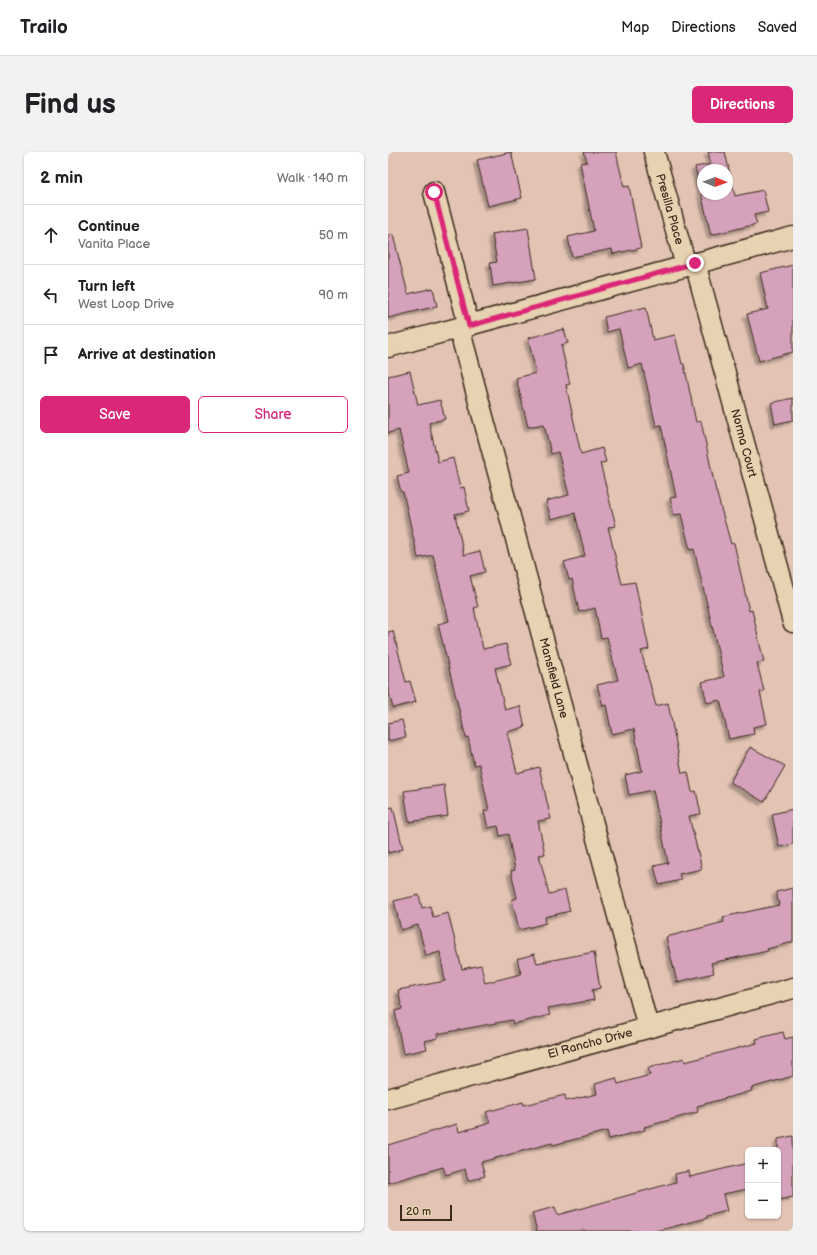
<!DOCTYPE html>
<meta charset="utf-8">
<style>
body{margin:0;font-family:"Balsamiq Sans",sans-serif;background:#f2f2f2;color:#202124}
.controls{position:absolute;right:12px;bottom:12px;display:grid;overflow:hidden;border-radius:6px;box-shadow:0 1px 3px #0004}
.controls button{width:36px;height:36px;display:grid;place-items:center;padding:0;border:0;border-bottom:1px solid #e0e0e0;background:#fff;color:#202124;font:20px sans-serif}
.compass{position:absolute;left:309px;top:12px;width:36px;height:36px;border-radius:50%;background:#fff;box-shadow:0 1px 3px #0004;rotate:91deg}
.scale{position:absolute;left:12px;bottom:10px;width:52px;box-sizing:border-box;padding-left:4px;border:2px solid #3b2a1e;border-top:0;font-size:11px;line-height:14px;white-space:nowrap;color:#3b2a1e;-webkit-text-stroke:3px #e7d2b1;paint-order:stroke}
.stop{position:absolute;width:12px;height:12px;margin:-9px;border:3px solid #db2777;border-radius:50%;background:#fff}
.stop.end{background:#db2777;border-color:#fff;box-shadow:0 1px 4px #0008}
.list{margin:0;padding:0;list-style:none}
h2{display:flex;justify-content:space-between;align-items:center;height:52px;margin:0;padding:0 16px;font-size:17px}
h2 small{font-size:13px;font-weight:400;color:#757577}
.list li{display:grid;grid-template-columns:26px 1fr auto;gap:12px;align-items:center;box-sizing:border-box;height:60px;padding:0 16px;border-top:1px solid #e0e0e0}
.list b{display:block;font-size:15px;white-space:nowrap}
.list p{margin:0;font-size:13px;white-space:nowrap;color:#757577}
.list em{font-size:13px;font-style:normal;color:#757577}
.actions{display:flex;gap:8px;padding:12px 16px}
.actions a{flex:1;padding:9px 0;border:1px solid #db2777;border-radius:6px;text-align:center;font-size:14px;color:#db2777}
.actions .main{background:#db2777;color:#fff}
.icon{flex:none;width:22px;height:22px;fill:none;stroke:currentColor;stroke-width:2;stroke-linecap:round;stroke-linejoin:round}
.map{position:relative;flex:none;width:405px;height:1079px;overflow:hidden;border-radius:6px}
header{display:flex;align-items:center;gap:24px;box-sizing:border-box;height:56px;padding:0 20px;background:#fff;border-bottom:1px solid #e0e0e0}
header strong{font-size:19px}
nav{display:flex;gap:22px;margin-inline-start:auto;font-size:14px}
.intro{display:flex;align-items:center;justify-content:space-between;box-sizing:border-box;height:96px;padding:0 24px}
h1{margin:0;font-size:28px}
.button{padding:10px 18px;border-radius:6px;background:#db2777;color:#fff;font-size:14px;font-weight:700}
main{display:flex;gap:24px;padding:0 24px}
aside{flex:1;background:#fff;border-radius:6px;box-shadow:0 1px 3px #0004}
.map>svg:first-child{display:block}
</style>
<header>
<strong>Trailo</strong>
<nav><a>Map</a><a>Directions</a><a>Saved</a></nav>
</header>
<div class="intro"><h1>Find us</h1><a class="button">Directions</a></div>
<main>
<aside>
<h2>2 min<small>Walk · 140 m</small></h2>
<ul class="list">
<li><svg class="icon" aria-label="ahead" viewBox="0 0 24 24"><path d="M12 20V5M6 11l6-6 6 6"/></svg><div><b>Continue</b><p>Vanita Place</p></div><em>50 m</em></li>
<li><svg class="icon" aria-label="left" viewBox="0 0 24 24"><path d="M17 20v-9H6M10 6l-5 5 5 5"/></svg><div><b>Turn left</b><p>West Loop Drive</p></div><em>90 m</em></li>
<li><svg class="icon" aria-label="arrive" viewBox="0 0 24 24"><path d="M6 21V4h12l-3 4 3 4H6"/></svg><div><b>Arrive at destination</b></div></li>
</ul>
<div class="actions"><a class="main">Save</a><a>Share</a></div>
</aside>
<div class="map">
<svg width="405" height="1079" viewBox="0 0 405 1079">
<defs>
<filter id="shadow"><feDropShadow dx="-3.5" dy="3.5" stdDeviation="1" flood-color="#0004"/></filter>
</defs>
<rect width="100%" height="100%" fill="#e2c3b4"/>
<filter id="ink" filterUnits="userSpaceOnUse"><feTurbulence type="fractalNoise" baseFrequency=".025" numOctaves="2"/><feDisplacementMap in="SourceGraphic" scale="8" xChannelSelector="R" yChannelSelector="G"/><feConvolveMatrix kernelMatrix="1 2 1 2 8 2 1 2 1" color-interpolation-filters="sRGB"/></filter>
<g filter="url(#ink)">
<g fill="#d5a1bb" stroke="#3b2a1e" fill-rule="evenodd" filter="url(#shadow)">
<path d="M 123,0 L 134,46 L 100,54 L 89,8 Z"/>
<path d="M 196,0 L 228,0 L 236,35 L 241,34 L 253,96 L 225,102 L 224,97 L 184,105 L 180,85 L 206,79 L 192,11 L 199,10 Z"/>
<path d="M 320,0 L 337,0 L 347,44 L 375,38 L 380,60 L 366,63 L 369,72 L 323,83 L 307,15 L 323,12 ZM 315,18 L 339,18 L 339,42 L 315,42 Z"/>
<path d="M 140,76 L 148,127 L 105,134 L 102,111 L 109,110 L 104,82 Z"/>
<path d="M 0,83 L 5,83 L 20,142 L 45,136 L 49,154 L 0,166 Z"/>
<path d="M 405,113 L 405,200 L 371,209 L 359,162 L 380,157 L 372,121 Z"/>
<path d="M 258,155 L 265,188 L 287,183 L 294,212 L 296,212 L 308,270 L 313,269 L 327,335 L 343,392 L 346,391 L 361,459 L 364,458 L 376,510 L 369,511 L 376,539 L 372,540 L 379,572 L 365,575 L 366,582 L 341,587 L 332,548 L 319,551 L 314,530 L 336,525 L 306,397 L 302,398 L 293,362 L 286,363 L 282,346 L 288,345 L 273,273 L 268,274 L 254,212 L 240,216 L 231,177 L 219,180 L 216,165 Z"/>
<path d="M 176,177 L 180,191 L 173,193 L 182,232 L 178,233 L 193,302 L 214,296 L 218,310 L 212,311 L 228,374 L 220,375 L 234,432 L 247,430 L 261,497 L 253,499 L 268,554 L 280,551 L 294,621 L 300,620 L 304,640 L 308,639 L 313,662 L 301,664 L 314,717 L 291,722 L 293,728 L 271,733 L 266,714 L 280,711 L 265,638 L 241,643 L 237,623 L 254,619 L 246,577 L 224,582 L 218,553 L 215,554 L 209,533 L 230,528 L 219,485 L 213,486 L 207,456 L 191,460 L 184,427 L 181,428 L 176,410 L 197,404 L 187,361 L 163,367 L 158,349 L 181,343 L 170,300 L 163,302 L 156,272 L 140,275 L 128,226 L 148,221 L 140,186 Z"/>
<path d="M 22,219 L 30,253 L 52,248 L 57,267 L 41,271 L 50,310 L 65,306 L 72,336 L 76,335 L 81,359 L 67,362 L 76,403 L 92,399 L 97,420 L 82,424 L 90,455 L 86,456 L 95,497 L 118,492 L 123,512 L 107,516 L 117,558 L 132,554 L 137,575 L 119,580 L 129,621 L 151,615 L 163,667 L 150,669 L 157,702 L 151,703 L 161,742 L 177,738 L 182,759 L 157,765 L 158,771 L 131,778 L 124,748 L 129,746 L 123,719 L 127,718 L 120,682 L 112,684 L 110,674 L 100,676 L 96,659 L 101,658 L 91,612 L 86,613 L 80,585 L 78,586 L 50,472 L 61,469 L 45,403 L 30,406 L 15,340 L 13,340 L 9,324 L 21,321 L 11,278 L 0,281 L 0,224 Z"/>
<path d="M 405,246 L 405,268 L 387,272 L 383,251 Z"/>
<path d="M 5,479 L 18,530 L 22,529 L 28,550 L 5,556 L 0,537 L 0,480 Z"/>
<path d="M 14,568 L 18,585 L 0,589 L 0,571 Z"/>
<path d="M 362,595 L 397,614 L 376,650 L 342,630 Z"/>
<path d="M 56,633 L 60,664 L 21,670 L 16,639 Z"/>
<path d="M 5,655 L 15,697 L 0,701 L 0,656 Z"/>
<path d="M 405,657 L 405,692 L 391,695 L 384,662 Z"/>
<path d="M 405,736 L 405,790 L 379,797 L 380,799 L 323,811 L 326,821 L 289,830 L 278,785 L 336,770 L 335,765 L 391,753 L 388,740 Z"/>
<path d="M 31,743 L 34,756 L 42,754 L 45,765 L 60,761 L 74,817 L 93,813 L 97,831 L 133,822 L 129,807 L 146,802 L 149,811 L 206,800 L 212,836 L 204,838 L 206,848 L 160,856 L 162,863 L 125,872 L 124,868 L 49,882 L 50,886 L 37,889 L 39,897 L 15,902 L 7,859 L 14,857 L 10,838 L 57,829 L 52,800 L 38,804 L 30,773 L 13,778 L 6,749 Z"/>
<path d="M 395,880 L 397,887 L 405,885 L 405,924 L 363,936 L 364,939 L 309,954 L 310,960 L 256,975 L 257,978 L 221,987 L 219,979 L 165,993 L 164,991 L 93,1010 L 97,1024 L 80,1029 L 77,1017 L 58,1023 L 55,1015 L 0,1031 L 0,993 L 69,972 L 71,980 L 102,971 L 98,960 L 135,950 L 136,953 L 177,943 L 178,949 L 209,942 L 207,932 L 228,926 L 230,932 L 262,923 L 260,916 L 296,906 L 297,910 L 369,891 L 368,887 Z"/>
<path d="M 405,984 L 405,1045 L 390,1048 L 390,987 Z"/>
<path d="M 360,1011 L 360,1037 L 335,1042 L 339,1059 L 319,1064 L 319,1066 L 268,1079 L 149,1079 L 144,1061 L 167,1055 L 169,1063 L 288,1030 L 287,1022 L 301,1019 L 302,1025 Z"/>
</g>
<g fill="none" stroke-linecap="round" stroke-linejoin="round">
<g stroke="#3b2a1e" stroke-width="23">
<g id="street">
<path d="M 266,0 L 298,114"/>
<path d="M 46,40 L 81,174"/>
<path d="M 307,111 L 405,470"/>
<path d="M 71,176 L 260,875"/>
<path d="M 0,195 L 405,85"/>
<path d="M 0,947 L 405,836"/>
</g>
</g>
<use href="#street" stroke="#e7d2b1" stroke-width="20"/>
</g>
</g>
<g fill="none" stroke-linecap="round" stroke-linejoin="round" filter="url(#ink)">
<path stroke="#db2777" stroke-width="5" d="M 46,40 L 81,174 L 307,111"/>
</g>
<g text-anchor="middle" stroke-width="3.5" stroke-linejoin="round" paint-order="stroke">
<g font-size="12" fill="#3b2a1e" stroke="#e7d2b1">
<text transform="translate(282 57) rotate(74)" y="4">Presilla Place</text>
<text transform="translate(356 291) rotate(75)" y="4">Norma Court</text>
<text transform="translate(166 526) rotate(75)" y="4">Mansfield Lane</text>
<text transform="translate(202 891) rotate(-15)" y="4">El Rancho Drive</text>
</g>
</g>
</svg>
<div class="controls">
<button>+</button>
<button>−</button>
</div>
<svg class="compass" viewBox="-18 -18 36 36"><path d="M0-13l5 13h-10z" fill="#e53935"/><path d="M0 13l5-13h-10z" fill="#757577"/></svg>
<div class="scale">20 m</div>
<div class="stop" style="left:46px;top:40px"></div>
<div class="stop end" style="left:307px;top:111px"></div>
</div>
</main>
